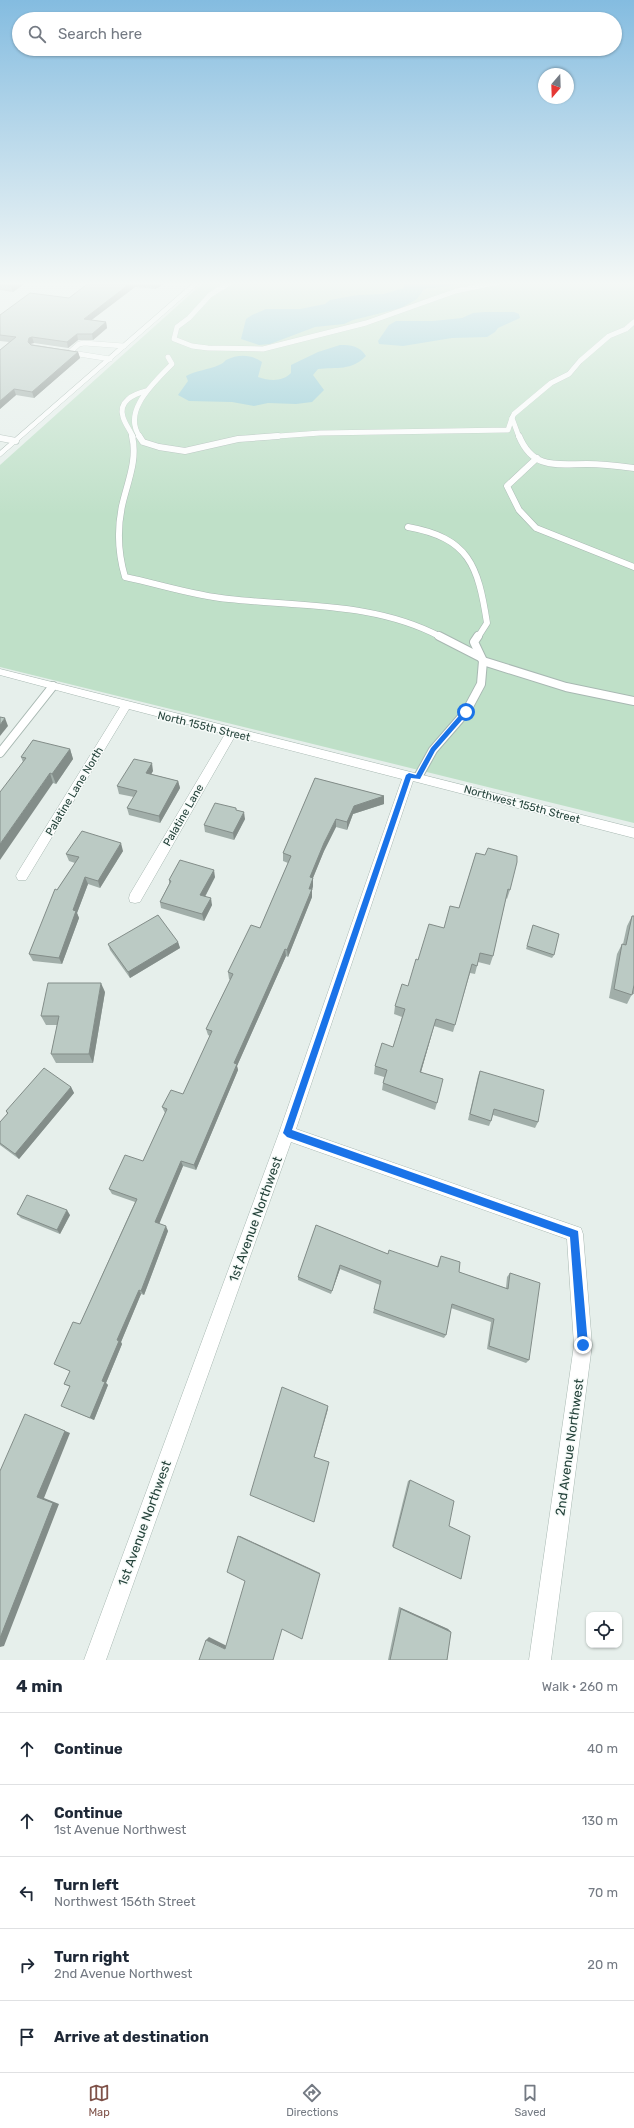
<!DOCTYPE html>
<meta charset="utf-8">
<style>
body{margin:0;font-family:Rubik,sans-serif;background:#f2f2f3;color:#1f2937}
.controls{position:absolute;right:12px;bottom:12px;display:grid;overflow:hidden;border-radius:8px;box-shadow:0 1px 3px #0004}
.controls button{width:36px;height:36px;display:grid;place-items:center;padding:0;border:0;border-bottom:1px solid #e0e1e3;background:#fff;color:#1f2937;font:20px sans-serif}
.compass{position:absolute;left:538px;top:68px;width:36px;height:36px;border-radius:50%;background:#fff;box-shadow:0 1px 3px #0004;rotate:199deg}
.stop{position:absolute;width:12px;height:12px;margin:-9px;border:3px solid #1a73e8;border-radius:50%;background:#fff}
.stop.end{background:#1a73e8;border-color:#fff;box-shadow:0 1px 4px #0008}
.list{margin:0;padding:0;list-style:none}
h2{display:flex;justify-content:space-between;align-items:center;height:52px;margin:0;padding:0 16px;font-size:17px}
h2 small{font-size:13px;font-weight:400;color:#747a83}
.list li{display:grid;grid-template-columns:26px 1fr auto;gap:12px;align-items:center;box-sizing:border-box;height:72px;padding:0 16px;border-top:1px solid #e0e1e3}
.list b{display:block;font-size:15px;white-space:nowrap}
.list p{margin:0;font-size:13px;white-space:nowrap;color:#747a83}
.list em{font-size:13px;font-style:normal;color:#747a83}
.icon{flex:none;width:22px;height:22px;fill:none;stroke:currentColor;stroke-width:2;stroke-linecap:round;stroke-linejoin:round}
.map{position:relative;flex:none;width:634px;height:1660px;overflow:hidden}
.search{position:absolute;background:#fff;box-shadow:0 1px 3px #0004;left:12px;right:12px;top:12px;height:44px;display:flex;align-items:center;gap:10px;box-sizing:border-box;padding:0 14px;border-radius:22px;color:#747a83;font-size:15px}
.sheet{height:412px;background:#fff}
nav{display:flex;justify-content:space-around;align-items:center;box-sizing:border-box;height:56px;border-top:1px solid #e0e1e3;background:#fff;font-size:11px;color:#747a83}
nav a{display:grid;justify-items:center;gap:2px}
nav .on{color:#7f5249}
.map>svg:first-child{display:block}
</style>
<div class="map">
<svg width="634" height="1660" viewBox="0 0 634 1660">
<rect width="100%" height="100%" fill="#e6efeb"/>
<path fill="#bfe0c8" d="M 204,282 L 634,282 L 634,823 L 0,667 L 0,465 Z"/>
<g fill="#8ec9d4">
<path d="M 405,282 L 460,282 L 457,285 L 424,289 L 417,299 L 401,308 L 353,320 L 344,324 L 315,327 L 270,344 L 259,345 L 241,339 L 246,319 L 252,315 L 266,309 L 300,309 L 325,304 L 330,300 L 358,295 L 384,294 L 404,288 Z"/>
<path d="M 484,312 L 514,312 L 519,314 L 520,318 L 498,328 L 495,332 L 487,337 L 452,338 L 403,346 L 379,344 L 378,341 L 389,325 L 396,321 L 433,321 L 462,318 L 473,313 Z"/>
<path d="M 340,345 C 351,345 360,346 366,356 C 352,371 336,367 318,369 L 313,375 L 324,390 L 312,402 L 296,404 L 268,403 L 254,406 L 232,402 L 189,401 L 178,395 L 188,381 L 186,376 C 197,370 208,370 219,365 C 222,364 224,362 226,360 C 238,354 251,354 262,362 L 258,377 C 270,381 282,382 291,373 L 291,365 L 318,352 Z"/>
</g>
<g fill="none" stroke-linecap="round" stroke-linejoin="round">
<g stroke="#a8b8b2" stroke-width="5.5">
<g id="service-far2">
<path d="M 231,282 L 210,295 L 189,318 L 177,327 L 174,339 L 192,346 L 208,348 L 263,349 L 366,323 L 456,291 L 499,282"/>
<path d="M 66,352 L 110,359"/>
<path d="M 70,352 L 79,344 L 84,343 L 124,346"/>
<path d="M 133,437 C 130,430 125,424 123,417 C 118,401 134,394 146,391"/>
<path d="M 140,437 C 121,411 155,382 172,364 L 168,357"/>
<path d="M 265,437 L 320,433 L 508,430 L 512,418"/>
<path d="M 519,437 L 512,418 L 514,414 L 551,383 L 569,374 L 580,361 L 609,336 L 626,329 L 634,322"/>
</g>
</g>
<g stroke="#a8b8b2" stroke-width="7">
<g id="service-far1">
<path d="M 132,436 C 138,460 127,483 122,506 C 117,530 118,553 125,577 C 159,584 195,596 229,599 C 301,607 375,602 441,637"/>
<path d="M 139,436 L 143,442 L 159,447 L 185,451 L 238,439 L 278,436"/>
<path d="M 519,436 C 533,470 557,464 587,464 C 603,464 619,466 634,468"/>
<path d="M 0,438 L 16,441"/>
<path d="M 537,458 L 507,486 L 519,510 L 536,528 L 634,567"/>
<path d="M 408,527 C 469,538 478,565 487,623 L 478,637"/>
</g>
</g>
<g stroke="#a8b8b2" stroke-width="10">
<g id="service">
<path d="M 439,636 L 480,657"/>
<path d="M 483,661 L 566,687 L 634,701"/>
<path d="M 0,753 L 53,686"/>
<path d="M 418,777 L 433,750 L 466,712 L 481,684 L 483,661 L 474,642 L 478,636"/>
</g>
</g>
<g stroke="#a8b8b2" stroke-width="1">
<path id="minor" d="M 0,669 L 634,828 L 634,838 L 413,781 L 296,1129 L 581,1228 L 583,1234 L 592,1345 L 551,1660 L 529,1660 L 574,1345 L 567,1239 L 291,1142 L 106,1660 L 84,1660 L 279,1133 L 402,779 L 235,736 L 140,902 L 135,903 L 130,902 L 129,898 L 130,894 L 225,734 L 129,709 L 26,880 L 18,880 L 16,876 L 18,872 L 120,707 L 0,675 Z"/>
</g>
<g stroke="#a8b8b2" stroke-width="1">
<path id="tertiary" d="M 194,282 L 201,282 L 0,457 L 0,451 Z"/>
</g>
<use href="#service-far2" stroke="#fff" stroke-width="5"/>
<use href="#service-far1" stroke="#fff" stroke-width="6"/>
<use href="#service" stroke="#fff" stroke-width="8"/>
<use href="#minor" fill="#fff" fill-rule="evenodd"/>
<use href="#tertiary" fill="#fff" fill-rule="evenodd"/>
</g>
<g fill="#a1aea9">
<path d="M 0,282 L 27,282 L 13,292 L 0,290 Z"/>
<path d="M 90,282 L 165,282 L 159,287 L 155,289 L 135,287 L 91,320 L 106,322 L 107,328 L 93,340 L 78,340 L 68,348 L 34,343 L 30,344 L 78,352 L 80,358 L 34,398 L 16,395 L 0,409 L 0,350 L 9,342 L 0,341 L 0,315 L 69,298 Z"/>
<path d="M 70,749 L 73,759 L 56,784 L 53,783 L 23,762 L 21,757 Z"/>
<path d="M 153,771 L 151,774 L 178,781 L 180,788 L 160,823 L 129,815 L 127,808 L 134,797 L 119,794 L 117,786 Z"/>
<path d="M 315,778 L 384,796 L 384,804 L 353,814 L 347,830 L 336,827 L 324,851 L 313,878 L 313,886 L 312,890 L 312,897 L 288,957 L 286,956 L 237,1066 L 238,1070 L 196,1170 L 183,1166 L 159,1223 L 168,1231 L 144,1295 L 141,1294 L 121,1342 L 122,1344 L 106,1383 L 108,1385 L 94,1420 L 66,1408 L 70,1387 L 64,1384 L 70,1371 L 58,1366 L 54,1364 L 80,1324 L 135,1202 L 112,1194 L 109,1189 L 143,1161 L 165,1113 L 162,1107 L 183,1094 L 210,1036 L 208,1035 L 206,1029 L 230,980 L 229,979 L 228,972 L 260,928 L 288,863 L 283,861 L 283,853 Z"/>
<path d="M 245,819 L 234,840 L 205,832 L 204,825 Z"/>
<path d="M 123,851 L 100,888 L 88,884 L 77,913 L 79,918 L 62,964 L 33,961 L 29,954 L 57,890 L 75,863 L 69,861 L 66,854 Z"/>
<path d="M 476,853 L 510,890 L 507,899 L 506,898 L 493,956 L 490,965 L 478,962 L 475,974 L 470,973 L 453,1032 L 434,1026 L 421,1072 L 437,1103 L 435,1110 L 382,1090 L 384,1077 L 374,1074 L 375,1066 L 393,1047 L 402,1017 L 394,1014 L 395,1006 L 408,986 L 418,960 L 444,928 L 459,908 Z"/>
<path d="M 215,877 L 205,897 L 212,905 L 204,921 L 161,908 L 160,902 L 169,884 L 169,880 Z"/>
<path d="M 632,916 L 634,916 L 634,994 L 632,994 L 627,1004 L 609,998 L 617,954 L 622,944 L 623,944 L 627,926 Z"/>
<path d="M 533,925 L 554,955 L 552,958 L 526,949 Z"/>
<path d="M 178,942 L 180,948 L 130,978 L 110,950 L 108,944 Z"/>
<path d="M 105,992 L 93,1063 L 56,1063 L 51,1054 L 57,1025 L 46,1025 L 41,1016 Z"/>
<path d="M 480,1071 L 538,1122 L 535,1128 L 493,1115 L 491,1121 L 489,1126 L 468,1120 L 478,1076 Z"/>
<path d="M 71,1087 L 74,1093 L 19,1159 L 0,1145 L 0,1122 L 7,1114 L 6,1111 Z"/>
<path d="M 17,1214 L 70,1215 L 60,1234 L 21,1218 Z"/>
<path d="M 316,1225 L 388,1254 L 437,1267 L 439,1260 L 441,1256 L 459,1272 L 506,1288 L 507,1277 L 510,1273 L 529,1360 L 526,1363 L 487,1349 L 491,1322 L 451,1308 L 446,1335 L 444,1338 L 373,1313 L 380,1285 L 340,1269 L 331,1294 L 298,1280 L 298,1277 Z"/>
<path d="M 410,1480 L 449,1526 L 461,1579 L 392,1546 L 408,1481 Z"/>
<path d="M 399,1607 L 448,1629 L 451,1632 L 447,1660 L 388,1660 Z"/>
</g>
<g fill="#838d89">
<path d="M 17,282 L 27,282 L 13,292 L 11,286 Z"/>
<path d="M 132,282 L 134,282 L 135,287 L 85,325 L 84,319 Z"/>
<path d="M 157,282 L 165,282 L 159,287 L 155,289 L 154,284 Z"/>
<path d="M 106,322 L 107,328 L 93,340 L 92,334 Z"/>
<path d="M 77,334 L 78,340 L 68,348 L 67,342 Z"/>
<path d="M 32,337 L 34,343 L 30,344 L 28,342 L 29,338 Z"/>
<path d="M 78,352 L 80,358 L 34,398 L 32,392 Z"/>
<path d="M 14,389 L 16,395 L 0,409 L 0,401 Z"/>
<path d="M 5,718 L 8,726 L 0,736 L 0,725 Z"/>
<path d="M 70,749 L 73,759 L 56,784 L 52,774 Z"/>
<path d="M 152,763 L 153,771 L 148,780 L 146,773 Z"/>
<path d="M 50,773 L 53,783 L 0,860 L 0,844 Z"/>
<path d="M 178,781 L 180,788 L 160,823 L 159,816 Z"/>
<path d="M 384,796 L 384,804 L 353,814 L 347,830 L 347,822 L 354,806 Z"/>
<path d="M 244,812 L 245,819 L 234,840 L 233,833 Z"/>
<path d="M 336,819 L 336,827 L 324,851 L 310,885 L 310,877 L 324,843 Z"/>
<path d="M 121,843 L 123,851 L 100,888 L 98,881 Z"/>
<path d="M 214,870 L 215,877 L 202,902 L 200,895 Z"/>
<path d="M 85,877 L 88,884 L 77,913 L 79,918 L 62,964 L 59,958 L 73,910 Z"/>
<path d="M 313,878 L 313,886 L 312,890 L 312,897 L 288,957 L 287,950 Z"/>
<path d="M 211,898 L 212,905 L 204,921 L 202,914 Z"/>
<path d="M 178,942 L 180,948 L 130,978 L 128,972 Z"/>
<path d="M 285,949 L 286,956 L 237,1066 L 238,1070 L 196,1170 L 194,1165 L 234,1063 Z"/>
<path d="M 101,983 L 105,992 L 93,1063 L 89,1054 Z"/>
<path d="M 436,1019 L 434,1026 L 419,1079 L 420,1072 Z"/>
<path d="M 71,1087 L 74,1093 L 19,1159 L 15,1154 Z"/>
<path d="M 181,1161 L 183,1166 L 158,1227 L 155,1222 Z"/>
<path d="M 67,1210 L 70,1215 L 60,1234 L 57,1230 Z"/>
<path d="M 166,1226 L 168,1231 L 144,1295 L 141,1291 Z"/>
<path d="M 340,1265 L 340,1269 L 331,1294 L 332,1291 Z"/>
<path d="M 139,1290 L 141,1294 L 121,1342 L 122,1344 L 106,1383 L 108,1385 L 94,1420 L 90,1418 L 102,1381 L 117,1340 Z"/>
<path d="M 328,1406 L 328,1409 L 314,1458 L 314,1457 Z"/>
<path d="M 25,1414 L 70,1433 L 44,1498 L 59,1504 L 4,1646 L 0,1647 L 0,1638 L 37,1497 Z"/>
<path d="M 238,1536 L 240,1536 L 320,1573 L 320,1574 Z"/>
<path d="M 399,1607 L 448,1629 L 451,1632 L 401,1609 Z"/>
<path d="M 209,1637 L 227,1646 L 225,1649 L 206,1640 Z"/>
</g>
<g fill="#bbcac4" stroke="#838d89">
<path d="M 0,282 L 17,282 L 11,286 L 0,284 Z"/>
<path d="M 90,282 L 132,282 L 84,319 L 106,322 L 92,334 L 77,334 L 67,342 L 32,337 L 29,338 L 28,342 L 31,345 L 78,352 L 32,392 L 14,389 L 0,401 L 0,350 L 16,337 L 0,335 L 0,315 L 30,293 L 69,298 Z"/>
<path d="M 143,282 L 157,282 L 154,284 Z"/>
<path d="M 0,717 L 5,718 L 0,725 Z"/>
<path d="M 33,740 L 70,749 L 52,774 L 50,773 L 0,844 L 0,792 L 26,758 L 21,757 Z"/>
<path d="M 134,759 L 152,763 L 146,773 L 178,781 L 159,816 L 127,808 L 137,791 L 117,786 Z"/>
<path d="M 315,778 L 384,796 L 354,806 L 347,822 L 336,819 L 324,843 L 310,877 L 313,878 L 309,889 L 312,889 L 287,950 L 285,949 L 234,1063 L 237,1064 L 194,1165 L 181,1161 L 155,1222 L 166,1226 L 141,1291 L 139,1290 L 117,1340 L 119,1341 L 102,1381 L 105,1382 L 90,1418 L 61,1406 L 70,1386 L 64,1384 L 70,1371 L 54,1364 L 73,1322 L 80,1324 L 137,1199 L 109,1189 L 125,1155 L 143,1161 L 167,1109 L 162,1107 L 171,1090 L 183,1094 L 212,1031 L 206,1029 L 233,974 L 228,972 L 251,925 L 260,928 L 291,856 L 283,853 Z"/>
<path d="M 215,803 L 236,808 L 236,810 L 244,812 L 233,833 L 204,825 Z"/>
<path d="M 82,831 L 121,843 L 98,881 L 85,877 L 73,910 L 76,911 L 59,958 L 29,954 L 55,889 L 57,890 L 79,857 L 66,854 Z"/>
<path d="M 488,848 L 517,856 L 517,862 L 510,890 L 508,889 L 493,956 L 480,953 L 477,966 L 472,964 L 455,1025 L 436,1019 L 420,1072 L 443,1079 L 437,1103 L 383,1083 L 387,1070 L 375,1066 L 382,1043 L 393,1047 L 405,1009 L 395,1006 L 402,984 L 408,986 L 416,959 L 418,960 L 429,924 L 444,928 L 450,906 L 459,908 L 476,853 L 485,855 Z"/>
<path d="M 180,860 L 214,870 L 200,895 L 211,898 L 202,914 L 160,902 L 171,881 L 169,880 Z"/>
<path d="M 158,915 L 178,942 L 128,972 L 108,944 Z"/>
<path d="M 632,916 L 634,916 L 634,985 L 632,995 L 614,989 L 622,944 L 626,945 Z"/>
<path d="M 533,925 L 559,934 L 554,955 L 527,946 Z"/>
<path d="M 48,983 L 101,983 L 89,1054 L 51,1054 L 59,1016 L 41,1016 Z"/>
<path d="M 44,1068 L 71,1087 L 15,1154 L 0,1143 L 0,1122 L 8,1113 L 6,1111 Z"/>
<path d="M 480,1071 L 544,1090 L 538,1122 L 494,1109 L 491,1121 L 470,1114 Z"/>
<path d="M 27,1195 L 67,1210 L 57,1230 L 17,1214 Z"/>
<path d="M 316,1225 L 388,1254 L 389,1250 L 438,1267 L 441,1256 L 460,1262 L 459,1272 L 508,1289 L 510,1273 L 540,1283 L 529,1360 L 489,1346 L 494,1319 L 452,1304 L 446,1335 L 374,1309 L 381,1281 L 340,1265 L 332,1291 L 298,1277 Z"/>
<path d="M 282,1387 L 328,1406 L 314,1457 L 329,1462 L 314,1522 L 250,1495 Z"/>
<path d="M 25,1414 L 65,1431 L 37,1497 L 53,1503 L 0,1638 L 0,1471 Z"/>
<path d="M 410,1480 L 454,1501 L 449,1526 L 470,1536 L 461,1579 L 393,1547 Z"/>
<path d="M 238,1536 L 320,1574 L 302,1639 L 282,1629 L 273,1660 L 199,1660 L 206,1640 L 225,1649 L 245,1581 L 227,1572 Z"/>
<path d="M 401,1609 L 451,1632 L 447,1660 L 390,1660 Z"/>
</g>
<linearGradient id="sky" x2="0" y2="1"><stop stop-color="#84bce0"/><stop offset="0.55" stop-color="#f4f8f6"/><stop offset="1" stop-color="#f4f8f6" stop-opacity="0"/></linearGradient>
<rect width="634" height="515" fill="url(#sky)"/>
<path fill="#1a73e8" d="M 464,710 L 469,712 L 435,751 L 420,779 L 411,778 L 292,1130 L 578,1231 L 588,1345 L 583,1350 L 578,1345 L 570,1237 L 287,1137 L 283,1133 L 406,775 L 409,773 L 416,775 L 431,748 Z"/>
<g text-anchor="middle" stroke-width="3" stroke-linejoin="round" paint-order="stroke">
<g font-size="11" fill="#24423a" stroke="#f7fbf9">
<text transform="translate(204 726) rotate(14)" y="4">North 155th Street</text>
<text transform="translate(74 791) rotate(-59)" y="4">Palatine Lane North</text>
<text transform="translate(522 804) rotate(15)" y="4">Northwest 155th Street</text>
<text transform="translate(183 815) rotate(-60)" y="4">Palatine Lane</text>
</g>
<g font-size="13" fill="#24423a" stroke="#f7fbf9">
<text transform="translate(255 1219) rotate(-70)" y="5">1st Avenue Northwest</text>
<text transform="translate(569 1447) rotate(-82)" y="5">2nd Avenue Northwest</text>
<text transform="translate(144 1523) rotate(-70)" y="5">1st Avenue Northwest</text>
</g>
</g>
</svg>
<div class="controls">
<button><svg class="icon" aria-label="locate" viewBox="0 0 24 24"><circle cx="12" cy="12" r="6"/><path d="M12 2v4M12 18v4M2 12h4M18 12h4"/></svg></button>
</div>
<svg class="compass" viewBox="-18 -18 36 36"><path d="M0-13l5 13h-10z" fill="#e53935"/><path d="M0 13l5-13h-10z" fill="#747a83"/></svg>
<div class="stop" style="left:466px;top:712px"></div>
<div class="stop end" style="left:583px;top:1345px"></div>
<div class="search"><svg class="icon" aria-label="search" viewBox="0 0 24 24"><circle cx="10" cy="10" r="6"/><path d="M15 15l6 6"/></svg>Search here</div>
</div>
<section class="sheet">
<h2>4 min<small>Walk · 260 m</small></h2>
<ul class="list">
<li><svg class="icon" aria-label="ahead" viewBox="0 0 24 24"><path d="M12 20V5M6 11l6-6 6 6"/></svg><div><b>Continue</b></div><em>40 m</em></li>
<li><svg class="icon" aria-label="ahead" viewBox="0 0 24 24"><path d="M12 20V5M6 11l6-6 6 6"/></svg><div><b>Continue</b><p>1st Avenue Northwest</p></div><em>130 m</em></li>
<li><svg class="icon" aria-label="left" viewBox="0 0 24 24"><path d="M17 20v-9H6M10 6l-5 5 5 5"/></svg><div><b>Turn left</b><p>Northwest 156th Street</p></div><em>70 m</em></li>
<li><svg class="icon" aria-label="right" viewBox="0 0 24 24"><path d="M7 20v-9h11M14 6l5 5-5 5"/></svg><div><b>Turn right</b><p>2nd Avenue Northwest</p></div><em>20 m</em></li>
<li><svg class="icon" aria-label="arrive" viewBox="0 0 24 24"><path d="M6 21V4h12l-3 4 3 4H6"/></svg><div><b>Arrive at destination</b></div></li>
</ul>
</section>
<nav>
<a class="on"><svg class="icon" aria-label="map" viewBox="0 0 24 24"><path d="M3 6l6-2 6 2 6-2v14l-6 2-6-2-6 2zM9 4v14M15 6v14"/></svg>Map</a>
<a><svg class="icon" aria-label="directions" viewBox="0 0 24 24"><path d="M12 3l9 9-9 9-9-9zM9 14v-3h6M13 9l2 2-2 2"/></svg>Directions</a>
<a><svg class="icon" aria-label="saved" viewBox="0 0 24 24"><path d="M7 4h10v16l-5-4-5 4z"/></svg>Saved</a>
</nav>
